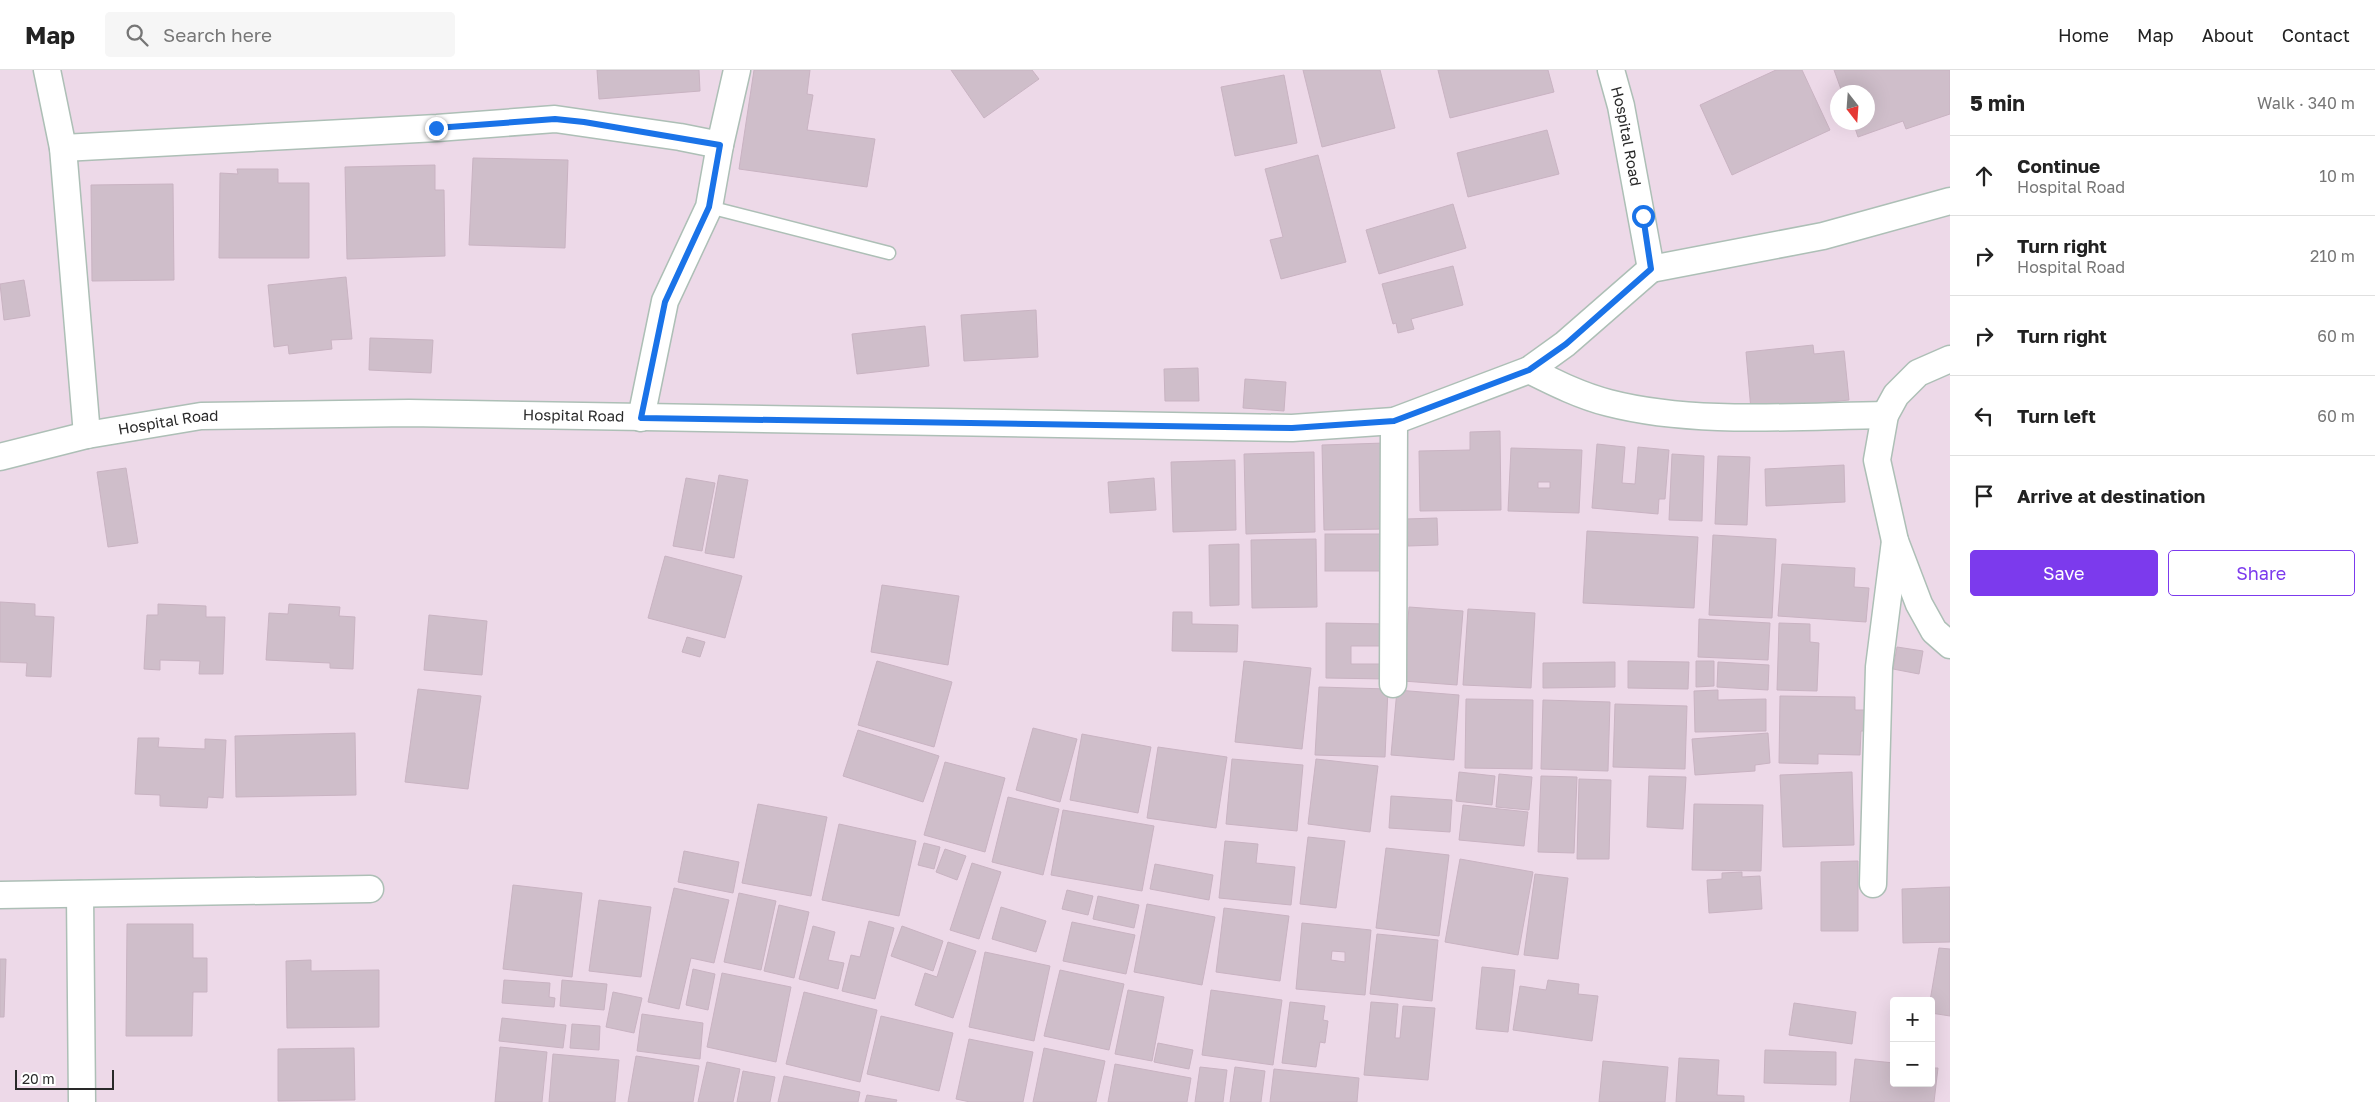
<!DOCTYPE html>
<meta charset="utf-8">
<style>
body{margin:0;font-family:"Golos Text",sans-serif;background:#f6f6f6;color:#222}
.controls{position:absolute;right:15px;bottom:15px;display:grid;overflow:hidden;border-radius:5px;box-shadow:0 5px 20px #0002}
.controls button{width:45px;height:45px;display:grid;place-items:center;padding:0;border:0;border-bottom:1px solid #e0e0e0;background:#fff;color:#222;font:25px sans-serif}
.compass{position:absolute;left:1830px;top:15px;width:45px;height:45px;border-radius:50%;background:#fff;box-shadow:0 5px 20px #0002;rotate:163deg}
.scale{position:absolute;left:15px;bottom:12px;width:99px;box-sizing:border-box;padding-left:5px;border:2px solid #292929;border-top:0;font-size:14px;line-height:18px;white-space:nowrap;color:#292929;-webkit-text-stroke:4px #fff;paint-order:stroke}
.stop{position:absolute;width:15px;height:15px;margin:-11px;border:4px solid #1a73e8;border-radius:50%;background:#fff}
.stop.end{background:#1a73e8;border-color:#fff;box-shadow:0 1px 5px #0008}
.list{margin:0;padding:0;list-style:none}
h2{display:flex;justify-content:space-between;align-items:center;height:65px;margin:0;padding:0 20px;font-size:21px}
h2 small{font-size:16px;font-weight:400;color:#767676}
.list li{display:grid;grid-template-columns:32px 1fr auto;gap:15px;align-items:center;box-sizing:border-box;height:80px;padding:0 20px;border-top:1px solid #e0e0e0}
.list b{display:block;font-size:19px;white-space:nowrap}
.list p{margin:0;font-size:16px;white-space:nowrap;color:#767676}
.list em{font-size:16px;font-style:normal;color:#767676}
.actions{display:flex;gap:10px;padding:15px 20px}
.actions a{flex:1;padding:11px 0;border:1px solid #7c3aed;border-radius:5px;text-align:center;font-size:18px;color:#7c3aed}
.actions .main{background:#7c3aed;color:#fff}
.icon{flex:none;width:28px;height:28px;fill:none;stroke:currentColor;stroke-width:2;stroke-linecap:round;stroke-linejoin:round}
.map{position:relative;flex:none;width:1950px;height:1032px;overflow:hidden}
header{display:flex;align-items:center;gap:30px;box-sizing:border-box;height:70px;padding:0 25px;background:#fff;border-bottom:1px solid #e0e0e0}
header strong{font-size:24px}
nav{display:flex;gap:28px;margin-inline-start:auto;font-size:18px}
.search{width:350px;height:45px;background:#f6f6f6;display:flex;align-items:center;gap:12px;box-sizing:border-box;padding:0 18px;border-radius:5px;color:#767676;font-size:19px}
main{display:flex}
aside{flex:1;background:#fff}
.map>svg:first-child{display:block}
</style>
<header>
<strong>Map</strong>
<div class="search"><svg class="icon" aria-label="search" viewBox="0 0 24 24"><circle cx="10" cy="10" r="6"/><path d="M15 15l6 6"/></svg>Search here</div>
<nav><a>Home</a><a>Map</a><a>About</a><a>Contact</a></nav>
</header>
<main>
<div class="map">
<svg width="1950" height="1032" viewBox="0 0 1950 1032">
<rect width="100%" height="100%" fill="#edd9e8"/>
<g fill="#cfbeca" stroke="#c9b3c2" fill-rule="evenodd">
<path d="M 597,0 L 699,0 L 700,21 L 599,29 Z"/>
<path d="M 754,0 L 810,0 L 807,24 L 813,25 L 807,60 L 875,69 L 867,117 L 739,99 Z"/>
<path d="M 951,0 L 1032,0 L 1039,9 L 984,48 Z"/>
<path d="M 1303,0 L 1380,0 L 1395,58 L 1322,77 Z"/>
<path d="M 1438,0 L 1548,0 L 1554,22 L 1450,48 Z"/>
<path d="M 1776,0 L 1802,0 L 1830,60 L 1732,105 L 1700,35 Z"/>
<path d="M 1834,0 L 1950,0 L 1950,44 L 1906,59 L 1903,51 L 1858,67 L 1853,52 L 1868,52 L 1868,22 L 1842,22 Z"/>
<path d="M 1284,5 L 1297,73 L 1235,86 L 1221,17 Z"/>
<path d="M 1547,60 L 1559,104 L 1468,127 L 1457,83 Z"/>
<path d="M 1318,85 L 1346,192 L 1281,209 L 1270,170 L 1283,167 L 1265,99 Z"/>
<path d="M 473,88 L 568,90 L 565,178 L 469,175 Z"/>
<path d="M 435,95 L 435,120 L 444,120 L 445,186 L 347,189 L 345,97 Z"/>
<path d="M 237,99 L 278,99 L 278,113 L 309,113 L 309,188 L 219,188 L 220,103 L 238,104 Z"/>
<path d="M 173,114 L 174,210 L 92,211 L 91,115 Z"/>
<path d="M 1453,134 L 1466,178 L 1379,204 L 1366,160 Z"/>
<path d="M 1453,196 L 1463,235 L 1411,249 L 1414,259 L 1398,263 L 1396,253 L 1393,254 L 1382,214 Z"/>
<path d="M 346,207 L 352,269 L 331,270 L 332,279 L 289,284 L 288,275 L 274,277 L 268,215 Z"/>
<path d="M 24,210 L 30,246 L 4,250 L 0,214 Z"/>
<path d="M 1036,240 L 1038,287 L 964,291 L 961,245 Z"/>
<path d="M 925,256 L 929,296 L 857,304 L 852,264 Z"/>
<path d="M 370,268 L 433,270 L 431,303 L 369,300 Z"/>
<path d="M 1813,275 L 1814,284 L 1844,281 L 1849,330 L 1751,340 L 1746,282 Z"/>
<path d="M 1198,298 L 1199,331 L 1165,331 L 1164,299 Z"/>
<path d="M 1245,309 L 1286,312 L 1284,341 L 1243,338 Z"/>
<path d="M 1500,361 L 1501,440 L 1420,441 L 1419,381 L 1470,380 L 1470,362 Z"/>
<path d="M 1385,373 L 1386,459 L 1324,460 L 1322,375 Z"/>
<path d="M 1597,374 L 1625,377 L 1622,413 L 1635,414 L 1638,377 L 1669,380 L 1665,429 L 1659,429 L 1658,444 L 1592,438 Z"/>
<path d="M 1511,378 L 1582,380 L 1579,443 L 1508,441 ZM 1538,412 L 1550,412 L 1550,418 L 1538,418 Z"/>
<path d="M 1314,382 L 1315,462 L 1246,464 L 1244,384 Z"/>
<path d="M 1672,384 L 1704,386 L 1702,451 L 1669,450 Z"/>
<path d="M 1718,386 L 1750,387 L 1747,455 L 1715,454 Z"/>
<path d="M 1235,390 L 1236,460 L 1173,462 L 1171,392 Z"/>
<path d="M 1844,395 L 1845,432 L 1766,436 L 1765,399 Z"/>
<path d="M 126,398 L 138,473 L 108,477 L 97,402 Z"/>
<path d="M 719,405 L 748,410 L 734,488 L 705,483 Z"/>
<path d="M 686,408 L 715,413 L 702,481 L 673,476 Z"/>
<path d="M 1154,408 L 1156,440 L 1110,443 L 1108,412 Z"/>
<path d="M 1437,448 L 1438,475 L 1408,476 L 1406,449 Z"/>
<path d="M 1587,461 L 1698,467 L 1694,538 L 1583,533 Z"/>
<rect x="1325" y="464" width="61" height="37"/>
<path d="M 1713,465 L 1776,469 L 1772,548 L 1709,545 Z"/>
<path d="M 1316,469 L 1317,537 L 1252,538 L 1251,470 Z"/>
<path d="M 1239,474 L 1239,535 L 1210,536 L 1209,475 Z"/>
<path d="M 665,486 L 742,506 L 725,568 L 648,548 Z"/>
<path d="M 1782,494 L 1855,498 L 1854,517 L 1869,518 L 1866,552 L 1778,546 Z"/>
<path d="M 882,515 L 959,526 L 948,595 L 871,582 Z"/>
<path d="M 0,532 L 35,534 L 35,546 L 54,547 L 51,607 L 26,606 L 27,593 L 0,592 Z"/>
<path d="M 158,534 L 206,536 L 206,547 L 225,547 L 223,604 L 199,604 L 200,591 L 160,590 L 160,600 L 144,599 L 147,545 L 158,545 Z"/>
<path d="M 289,534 L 340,537 L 339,546 L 355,547 L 353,599 L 330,598 L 330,593 L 266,590 L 269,543 L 288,544 Z"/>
<path d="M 1409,537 L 1463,541 L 1457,615 L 1403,611 Z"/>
<path d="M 1468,539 L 1535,543 L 1531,618 L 1463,615 Z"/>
<path d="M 1173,542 L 1192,542 L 1192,554 L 1238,555 L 1237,582 L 1172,581 Z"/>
<path d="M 429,545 L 487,551 L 482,605 L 424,600 Z"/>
<path d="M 1699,549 L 1770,553 L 1768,590 L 1698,587 Z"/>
<path d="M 1326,553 L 1389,554 L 1389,576 L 1351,576 L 1351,594 L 1389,594 L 1388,609 L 1326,608 Z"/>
<path d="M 1779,553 L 1810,554 L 1810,572 L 1819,573 L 1817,621 L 1777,620 Z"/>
<path d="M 687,567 L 705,572 L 700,587 L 682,582 Z"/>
<path d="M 1897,577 L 1923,581 L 1919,604 L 1893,599 Z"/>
<path d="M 877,591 L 952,612 L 934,677 L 858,655 Z"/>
<path d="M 1244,591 L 1311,598 L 1302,679 L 1235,672 Z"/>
<path d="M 1628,591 L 1689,592 L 1688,619 L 1628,618 Z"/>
<path d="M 1696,591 L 1714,591 L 1714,616 L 1696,617 Z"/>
<path d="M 1615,592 L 1615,617 L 1543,618 L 1543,593 Z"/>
<path d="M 1718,592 L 1769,595 L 1768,620 L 1717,617 Z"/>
<path d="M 1319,617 L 1388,619 L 1385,687 L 1315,685 Z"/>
<path d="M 418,619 L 481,626 L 468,719 L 405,712 Z"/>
<path d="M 1397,620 L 1459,625 L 1454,690 L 1391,685 Z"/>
<path d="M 1718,620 L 1718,630 L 1766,629 L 1766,661 L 1695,662 L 1694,621 Z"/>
<path d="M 1780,626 L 1855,627 L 1855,640 L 1873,640 L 1872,661 L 1861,661 L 1860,685 L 1818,684 L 1818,694 L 1779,693 Z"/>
<path d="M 1466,629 L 1533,630 L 1532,699 L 1465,698 Z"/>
<path d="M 1543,630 L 1610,632 L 1608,701 L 1541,699 Z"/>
<path d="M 1615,634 L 1687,636 L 1685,699 L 1613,697 Z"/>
<path d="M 1033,658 L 1077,669 L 1060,732 L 1016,720 Z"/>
<path d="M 858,660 L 939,686 L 923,732 L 843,706 Z"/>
<path d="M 355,663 L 356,725 L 236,727 L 235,666 Z"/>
<path d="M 1768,663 L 1770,693 L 1755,695 L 1755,701 L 1695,705 L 1692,669 Z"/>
<path d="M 1082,664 L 1151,677 L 1138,743 L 1070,730 Z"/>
<path d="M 138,668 L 159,668 L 158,677 L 205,679 L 205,669 L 226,670 L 223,728 L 208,727 L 207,738 L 160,736 L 160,725 L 135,724 Z"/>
<path d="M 1158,677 L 1227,687 L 1216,758 L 1147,748 Z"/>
<path d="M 1232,689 L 1303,695 L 1297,761 L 1226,754 Z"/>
<path d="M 1316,689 L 1378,696 L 1370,762 L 1308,754 Z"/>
<path d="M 945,692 L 1005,708 L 985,782 L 924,765 Z"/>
<path d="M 1459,702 L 1495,706 L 1492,735 L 1456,731 Z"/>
<path d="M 1852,702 L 1854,775 L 1783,777 L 1780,705 Z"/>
<path d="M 1499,704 L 1532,707 L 1529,740 L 1496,737 Z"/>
<path d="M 1541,706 L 1577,707 L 1574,783 L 1538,782 Z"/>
<path d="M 1649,706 L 1686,707 L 1683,759 L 1647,757 Z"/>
<path d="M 1579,709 L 1611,710 L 1609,789 L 1577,789 Z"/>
<path d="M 1391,726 L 1452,730 L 1450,762 L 1389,758 Z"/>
<path d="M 1008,727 L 1059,739 L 1043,805 L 992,792 Z"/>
<path d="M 758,734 L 827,747 L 811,826 L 742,813 Z"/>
<path d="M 1694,734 L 1763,735 L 1761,801 L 1692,800 Z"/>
<path d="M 1463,735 L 1528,742 L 1524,776 L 1459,770 Z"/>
<path d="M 1063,740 L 1154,756 L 1142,821 L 1051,805 Z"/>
<path d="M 839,754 L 916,771 L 899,846 L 822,830 Z"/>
<path d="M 1308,767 L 1345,771 L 1336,838 L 1300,834 Z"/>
<path d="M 1225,771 L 1258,774 L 1256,793 L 1295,797 L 1291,835 L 1219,828 Z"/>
<path d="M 924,773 L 940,777 L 934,799 L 918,795 Z"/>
<path d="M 1386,778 L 1449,785 L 1439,866 L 1376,858 Z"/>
<path d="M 945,779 L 966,786 L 957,810 L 936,802 Z"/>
<path d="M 684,781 L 739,792 L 733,823 L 678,812 Z"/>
<path d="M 1460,789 L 1533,802 L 1518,885 L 1445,872 Z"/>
<path d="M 1858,791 L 1858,861 L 1821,861 L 1821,792 Z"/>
<path d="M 972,793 L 1001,802 L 979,869 L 950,860 Z"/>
<path d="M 1155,794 L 1213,805 L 1209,830 L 1150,819 Z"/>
<path d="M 1742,802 L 1742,807 L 1760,806 L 1762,839 L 1709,843 L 1707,810 L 1722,809 L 1722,803 Z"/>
<path d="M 1535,804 L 1568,808 L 1558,889 L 1524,885 Z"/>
<path d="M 513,815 L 582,823 L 572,907 L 503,899 Z"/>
<path d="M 1950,817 L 1950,872 L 1903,873 L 1902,819 Z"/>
<path d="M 674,818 L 729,830 L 714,893 L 691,888 L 679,939 L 648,932 Z"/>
<path d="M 1067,820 L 1093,826 L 1088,845 L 1062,839 Z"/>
<path d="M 739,823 L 776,831 L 761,900 L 724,892 Z"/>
<path d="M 1098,826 L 1139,835 L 1134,858 L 1093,849 Z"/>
<path d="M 599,830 L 651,837 L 641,907 L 589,901 Z"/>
<path d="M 1147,834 L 1215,847 L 1202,915 L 1134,902 Z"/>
<path d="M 779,835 L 809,842 L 794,908 L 764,901 Z"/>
<path d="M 1001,837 L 1046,851 L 1036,882 L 992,869 Z"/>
<path d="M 1224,838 L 1289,846 L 1280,911 L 1216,902 Z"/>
<path d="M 869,851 L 894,858 L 875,929 L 842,921 L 851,885 L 860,887 Z"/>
<path d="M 1072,852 L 1135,865 L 1126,904 L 1063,891 Z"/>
<path d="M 1302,853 L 1371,860 L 1365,925 L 1296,919 ZM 1332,881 L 1345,882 L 1345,892 L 1331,890 Z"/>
<path d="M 127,854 L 193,854 L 193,888 L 207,888 L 207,922 L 193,922 L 192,966 L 126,966 Z"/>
<path d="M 813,856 L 835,862 L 828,890 L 844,893 L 838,919 L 799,909 Z"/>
<path d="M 902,856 L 943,871 L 933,901 L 891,886 Z"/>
<path d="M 1377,864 L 1438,870 L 1432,931 L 1370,924 Z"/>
<path d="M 948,872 L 976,881 L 953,948 L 915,935 L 925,903 L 937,907 Z"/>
<path d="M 1939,878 L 1950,879 L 1950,946 L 1931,943 L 1930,931 Z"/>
<path d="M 985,882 L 1050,896 L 1034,971 L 969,957 Z"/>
<path d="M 0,889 L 6,889 L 4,947 L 0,947 Z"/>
<path d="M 311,890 L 311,901 L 379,900 L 379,957 L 287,958 L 286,891 Z"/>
<path d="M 1482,897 L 1515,900 L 1508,962 L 1476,959 Z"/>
<path d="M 693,899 L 715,904 L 708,940 L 686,935 Z"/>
<path d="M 1060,900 L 1124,914 L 1109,980 L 1044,966 Z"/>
<path d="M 722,903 L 791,917 L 776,992 L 707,977 Z"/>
<path d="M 504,910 L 550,913 L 549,927 L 555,928 L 554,937 L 502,933 Z"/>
<path d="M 562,910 L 607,914 L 604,940 L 560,936 Z"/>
<path d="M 1548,910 L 1579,914 L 1578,924 L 1598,926 L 1592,971 L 1513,960 L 1520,916 L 1546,920 Z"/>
<path d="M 1128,920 L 1164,927 L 1152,991 L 1115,984 Z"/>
<path d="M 1211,920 L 1282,930 L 1273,995 L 1202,985 Z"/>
<path d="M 613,922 L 642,928 L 634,963 L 606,957 Z"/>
<path d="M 804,922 L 877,940 L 860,1012 L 786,994 Z"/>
<path d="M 1290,932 L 1325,936 L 1323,950 L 1328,951 L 1325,973 L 1320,972 L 1316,997 L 1282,993 Z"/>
<path d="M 1371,932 L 1398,934 L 1395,968 L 1400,968 L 1403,936 L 1435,938 L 1428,1010 L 1364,1005 Z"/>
<path d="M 1794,933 L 1856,942 L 1852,974 L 1789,965 Z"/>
<path d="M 642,944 L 703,953 L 700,989 L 637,981 Z"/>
<path d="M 881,946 L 953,963 L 939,1021 L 867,1004 Z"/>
<path d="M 502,948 L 566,955 L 563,978 L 499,971 Z"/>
<path d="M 572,954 L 600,956 L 599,980 L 570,978 Z"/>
<path d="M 969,969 L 1033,982 L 1023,1032 L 970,1032 L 956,1029 Z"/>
<path d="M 1158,973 L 1193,980 L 1189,999 L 1154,992 Z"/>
<path d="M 500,977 L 547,982 L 542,1032 L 495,1032 Z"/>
<path d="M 354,978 L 355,1030 L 278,1031 L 278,979 Z"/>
<path d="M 1044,978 L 1105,991 L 1096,1032 L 1033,1032 Z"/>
<path d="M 1765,980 L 1836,982 L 1836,1015 L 1764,1013 Z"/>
<path d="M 553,984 L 619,990 L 615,1032 L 549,1032 Z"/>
<path d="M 636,986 L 699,996 L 693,1032 L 628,1032 Z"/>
<path d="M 1679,988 L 1719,990 L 1717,1025 L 1744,1026 L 1744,1032 L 1676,1032 Z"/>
<path d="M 1855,989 L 1894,993 L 1894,1013 L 1931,1013 L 1931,998 L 1938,998 L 1934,1032 L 1850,1032 Z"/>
<path d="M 1603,991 L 1668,997 L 1665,1032 L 1599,1032 Z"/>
<path d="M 707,992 L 740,999 L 733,1032 L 698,1032 Z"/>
<path d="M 1115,994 L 1191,1008 L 1187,1032 L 1108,1032 Z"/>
<path d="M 1200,997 L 1227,1000 L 1223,1032 L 1195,1032 Z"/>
<path d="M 1235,997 L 1265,1001 L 1261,1032 L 1230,1032 Z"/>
<path d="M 1274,999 L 1359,1008 L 1357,1032 L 1270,1032 Z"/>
<path d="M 743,1001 L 775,1007 L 770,1032 L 737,1032 Z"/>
<path d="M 784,1006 L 860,1022 L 858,1032 L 778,1032 Z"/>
<path d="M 867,1025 L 897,1030 L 896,1032 L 865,1032 Z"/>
</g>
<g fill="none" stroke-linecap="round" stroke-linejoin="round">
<g stroke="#adbfb6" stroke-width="15">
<path id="service" d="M 709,137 L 889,183"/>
</g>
<g stroke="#adbfb6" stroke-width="29">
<g id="minor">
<path d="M 47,0 L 63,78 L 87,365"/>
<path id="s1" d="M 1611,0 L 1621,36 L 1651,199"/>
<path d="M 63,78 L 437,58 L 555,49 L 680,67 L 720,75"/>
<path d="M 1651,199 L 1823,166 L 1950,131"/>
<path d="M 1950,289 L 1918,303 L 1896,325 L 1885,345 L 1877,390 L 1895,471 L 1919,534 L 1934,561 L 1950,575"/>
<path d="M 1529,300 C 1555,313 1581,326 1609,333 C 1694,355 1798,346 1885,345"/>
<path d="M 641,348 L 665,231 L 709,137 L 720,75 L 737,0"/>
<path id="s2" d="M 0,387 L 87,365 L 201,346 L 409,343 L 1292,358 L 1394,351 L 1529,300 L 1565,274 L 1651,199"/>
<path d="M 1393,614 L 1394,351"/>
<path d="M 1873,814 L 1879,597 L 1895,471"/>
<path d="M 80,824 L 82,1032"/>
<path d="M 0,825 L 370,819"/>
</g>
</g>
<use href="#service" stroke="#fff" stroke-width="12"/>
<use href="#minor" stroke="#fff" stroke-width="26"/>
</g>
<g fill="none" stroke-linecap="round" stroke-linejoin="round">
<path stroke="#1a73e8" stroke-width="6" d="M 436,58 L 555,49 L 584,52 L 720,75 L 709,137 L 665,232 L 641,348 L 1292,358 L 1394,351 L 1529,300 L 1566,274 L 1651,199 L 1643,146"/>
</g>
<g text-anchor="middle" stroke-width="4.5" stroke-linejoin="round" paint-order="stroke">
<g font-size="15" fill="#292929" stroke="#fff">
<text dy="5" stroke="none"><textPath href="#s1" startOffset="68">Hospital Road</textPath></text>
<text dy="5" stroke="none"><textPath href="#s2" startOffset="578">Hospital Road</textPath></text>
<text dy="5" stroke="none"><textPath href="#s2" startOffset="172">Hospital Road</textPath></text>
</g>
</g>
</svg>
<div class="controls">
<button>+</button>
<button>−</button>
</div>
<svg class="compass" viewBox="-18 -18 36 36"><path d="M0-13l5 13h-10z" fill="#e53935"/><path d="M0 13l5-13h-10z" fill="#767676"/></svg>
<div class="scale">20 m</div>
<div class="stop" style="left:1643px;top:146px"></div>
<div class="stop end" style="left:436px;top:58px"></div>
</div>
<aside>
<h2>5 min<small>Walk · 340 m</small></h2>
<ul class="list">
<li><svg class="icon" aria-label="ahead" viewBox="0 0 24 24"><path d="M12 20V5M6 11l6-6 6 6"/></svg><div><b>Continue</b><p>Hospital Road</p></div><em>10 m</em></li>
<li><svg class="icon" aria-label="right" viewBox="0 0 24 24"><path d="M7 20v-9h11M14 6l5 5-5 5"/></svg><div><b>Turn right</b><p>Hospital Road</p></div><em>210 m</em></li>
<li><svg class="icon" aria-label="right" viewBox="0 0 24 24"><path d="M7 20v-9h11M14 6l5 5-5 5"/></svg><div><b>Turn right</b></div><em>60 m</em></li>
<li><svg class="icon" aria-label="left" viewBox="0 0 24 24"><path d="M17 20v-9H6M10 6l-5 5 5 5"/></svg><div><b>Turn left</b></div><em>60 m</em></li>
<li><svg class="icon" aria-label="arrive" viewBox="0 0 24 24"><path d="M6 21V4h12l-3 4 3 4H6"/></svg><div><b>Arrive at destination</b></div></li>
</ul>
<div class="actions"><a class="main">Save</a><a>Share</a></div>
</aside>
</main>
